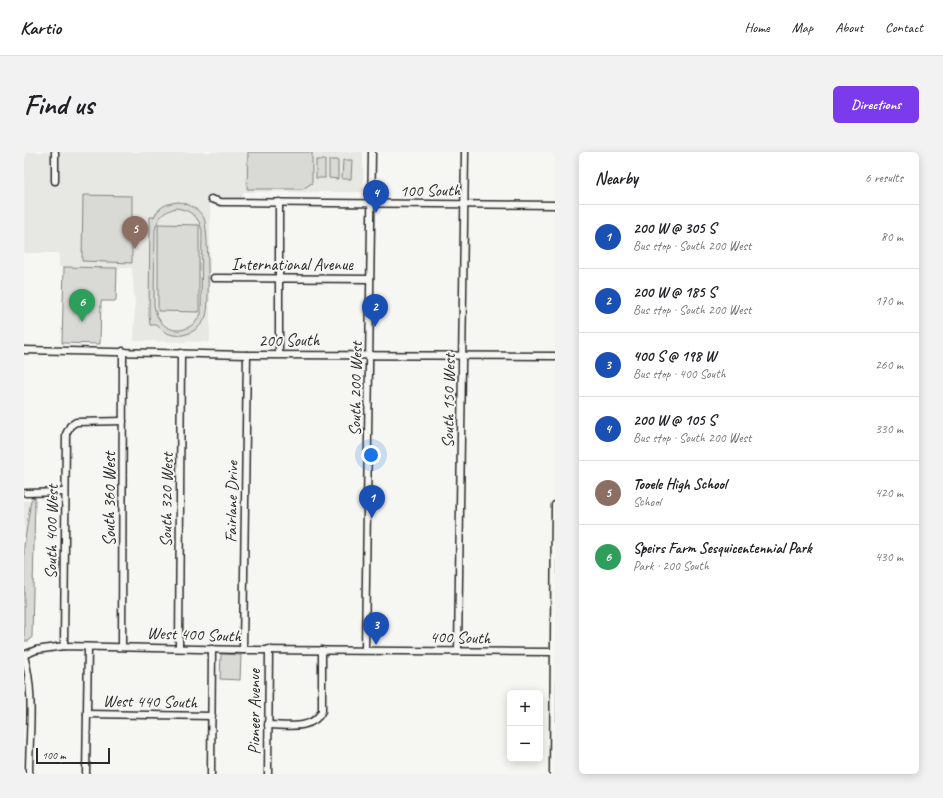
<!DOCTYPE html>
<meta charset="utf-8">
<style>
body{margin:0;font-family:Caveat,sans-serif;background:#f2f2f2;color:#202124}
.controls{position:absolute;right:12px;bottom:12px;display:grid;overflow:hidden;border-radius:6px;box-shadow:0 2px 10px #0003}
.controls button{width:36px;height:36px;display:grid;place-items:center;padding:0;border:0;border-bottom:1px solid #e0e0e0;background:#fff;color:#202124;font:20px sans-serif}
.scale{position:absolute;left:12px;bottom:10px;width:74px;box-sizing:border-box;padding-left:4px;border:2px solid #2b2b2b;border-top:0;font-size:11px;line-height:14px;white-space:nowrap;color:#2b2b2b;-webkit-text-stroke:3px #f6f6f2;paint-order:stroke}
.you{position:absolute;left:347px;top:303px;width:14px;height:14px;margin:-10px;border:3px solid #fff;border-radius:50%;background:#1a73e8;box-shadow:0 0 0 6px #1a73e833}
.badge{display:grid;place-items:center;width:26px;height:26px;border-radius:50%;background:#7c3aed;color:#fff;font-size:13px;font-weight:700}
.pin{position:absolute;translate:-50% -33px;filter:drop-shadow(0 1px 2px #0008)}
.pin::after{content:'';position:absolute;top:21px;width:14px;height:12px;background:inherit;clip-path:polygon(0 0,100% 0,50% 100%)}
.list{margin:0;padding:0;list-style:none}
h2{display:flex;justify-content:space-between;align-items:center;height:52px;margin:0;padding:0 16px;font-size:17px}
h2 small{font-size:13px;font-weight:400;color:#757577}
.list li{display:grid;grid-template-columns:26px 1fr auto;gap:12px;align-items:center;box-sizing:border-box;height:64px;padding:0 16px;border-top:1px solid #e0e0e0}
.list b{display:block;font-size:15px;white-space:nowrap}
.list p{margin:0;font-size:13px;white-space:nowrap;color:#757577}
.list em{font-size:13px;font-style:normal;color:#757577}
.map{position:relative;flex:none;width:531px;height:622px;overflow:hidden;border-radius:6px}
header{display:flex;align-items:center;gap:24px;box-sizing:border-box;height:56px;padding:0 20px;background:#fff;border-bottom:1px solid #e0e0e0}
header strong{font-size:19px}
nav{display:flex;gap:22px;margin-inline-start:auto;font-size:14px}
.intro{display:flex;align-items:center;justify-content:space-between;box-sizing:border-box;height:96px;padding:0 24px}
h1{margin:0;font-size:28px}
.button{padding:10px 18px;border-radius:6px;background:#7c3aed;color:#fff;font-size:14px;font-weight:700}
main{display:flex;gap:24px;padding:0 24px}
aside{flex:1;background:#fff;border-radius:6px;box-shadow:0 2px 10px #0003}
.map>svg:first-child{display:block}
</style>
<header>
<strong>Kartio</strong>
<nav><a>Home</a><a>Map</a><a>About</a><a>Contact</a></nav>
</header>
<div class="intro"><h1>Find us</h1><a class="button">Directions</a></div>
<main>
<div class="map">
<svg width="531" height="622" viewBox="0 0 531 622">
<rect width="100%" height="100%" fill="#f6f6f2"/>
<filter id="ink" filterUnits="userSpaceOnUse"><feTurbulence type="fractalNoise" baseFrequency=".025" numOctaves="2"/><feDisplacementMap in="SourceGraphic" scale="8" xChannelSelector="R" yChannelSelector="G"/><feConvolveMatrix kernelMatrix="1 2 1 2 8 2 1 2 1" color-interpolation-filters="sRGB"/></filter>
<g filter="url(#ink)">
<g fill="#e7e7e3">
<path d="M 0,0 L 339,0 L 339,40 L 220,40 L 215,51 L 186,51 L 186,190 L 110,189 L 111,155 L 108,116 L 35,115 L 35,101 L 0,101 Z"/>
<path d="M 0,349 L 10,349 L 8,485 L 5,489 L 0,489 Z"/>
</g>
<g fill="#d9d9d5" stroke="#828280" fill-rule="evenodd">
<path d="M 224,0 L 288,0 L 288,31 L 279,37 L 223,37 Z"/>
<rect x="292" y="8" width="9" height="18"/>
<path d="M 305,8 L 314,8 L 314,27 L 305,26 Z"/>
<path d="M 319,8 L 328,8 L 327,27 L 318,27 Z"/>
<path d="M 59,43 L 108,44 L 108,111 L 58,109 Z"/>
<path d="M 155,50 C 165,52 175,57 180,66 C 184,76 186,154 182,164 C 174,184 147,191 133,173 L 126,173 L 125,162 L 126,65 L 130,65 C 135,54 144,51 155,50 ZM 152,56 C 166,58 175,64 178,79 L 177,162 C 163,188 133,181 130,152 L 131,78 C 134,65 139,60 152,56 Z"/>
<path d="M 134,72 L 175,73 L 175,160 L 134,159 Z"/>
<path d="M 40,115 L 93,116 L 92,149 L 77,149 L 76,192 L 38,191 Z"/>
<path d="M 11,345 L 8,485 L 5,489 L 0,489 L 0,394 L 7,348 Z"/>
<path d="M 197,502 L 217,503 L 216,528 L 196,527 Z"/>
</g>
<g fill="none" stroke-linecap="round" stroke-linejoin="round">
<g stroke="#2b2b2b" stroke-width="9">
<g id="minor">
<path d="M 31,0 L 31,29"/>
<path d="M 187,47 L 197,50 L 531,53"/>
<path d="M 190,126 L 346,127"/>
<path d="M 0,198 L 223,203 L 531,204"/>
<path d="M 255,202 L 255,50"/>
<path d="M 2,341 L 41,340"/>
<path d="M 40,494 L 42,282 L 46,274 L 52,270 L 99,269"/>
<path d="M 98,494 L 99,199"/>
<path d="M 155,495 L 157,201"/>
<path d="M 219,498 L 223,203"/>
<path d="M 341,498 L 348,0"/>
<path d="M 434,498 L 441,0"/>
<path d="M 0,503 L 12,498 L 40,494 L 219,498 L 531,500"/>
<path d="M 0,504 C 11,541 5,583 5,622"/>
<path d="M 63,562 L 188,564"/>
<path d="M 244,573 C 263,573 288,579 298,559 L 298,498"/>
<path d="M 62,622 L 64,495"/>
<path d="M 187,622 L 188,497"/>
<path d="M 244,622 L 245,497"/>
<path d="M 529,622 L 531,353"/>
</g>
</g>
<use href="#minor" stroke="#f6f6f2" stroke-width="6"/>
</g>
</g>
<g text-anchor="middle" stroke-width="4" stroke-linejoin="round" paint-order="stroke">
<g font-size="17" fill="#2b2b2b" stroke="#f6f6f2">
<text transform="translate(406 38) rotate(-1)" y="6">100 South</text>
<text x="268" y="118">International Avenue</text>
<text x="265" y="194">200 South</text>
<text transform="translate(331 237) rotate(-89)" y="6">South 200 West</text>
<text transform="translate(424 249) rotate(-89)" y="6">South 150 West</text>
<text transform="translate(85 347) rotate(-90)" y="6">South 360 West</text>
<text transform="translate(142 348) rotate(-89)" y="6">South 320 West</text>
<text transform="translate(207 350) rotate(-89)" y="6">Fairlane Drive</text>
<text transform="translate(27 380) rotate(-89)" y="6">South 400 West</text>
<text transform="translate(170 482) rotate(2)" y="6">West 400 South</text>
<text transform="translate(436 485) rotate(1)" y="6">400 South</text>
<text transform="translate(126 549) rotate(1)" y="6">West 440 South</text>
<text transform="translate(230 560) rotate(-90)" y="6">Pioneer Avenue</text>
</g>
</g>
</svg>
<div class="controls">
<button>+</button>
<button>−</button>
</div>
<div class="scale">100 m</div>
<div class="you"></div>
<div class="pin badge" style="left:348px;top:366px;background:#1a4fb4">1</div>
<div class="pin badge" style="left:351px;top:175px;background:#1a4fb4">2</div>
<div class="pin badge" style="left:352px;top:493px;background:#1a4fb4">3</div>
<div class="pin badge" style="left:352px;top:61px;background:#1a4fb4">4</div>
<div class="pin badge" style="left:111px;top:97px;background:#8d6e63">5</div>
<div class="pin badge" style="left:58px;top:170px;background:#2e9e5b">6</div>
</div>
<aside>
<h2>Nearby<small>6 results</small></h2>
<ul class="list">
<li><span class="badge" style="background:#1a4fb4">1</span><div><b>200 W @ 305 S</b><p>Bus stop · South 200 West</p></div><em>80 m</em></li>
<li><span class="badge" style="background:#1a4fb4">2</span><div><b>200 W @ 185 S</b><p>Bus stop · South 200 West</p></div><em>170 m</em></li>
<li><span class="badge" style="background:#1a4fb4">3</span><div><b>400 S @ 198 W</b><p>Bus stop · 400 South</p></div><em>260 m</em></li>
<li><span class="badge" style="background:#1a4fb4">4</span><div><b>200 W @ 105 S</b><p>Bus stop · South 200 West</p></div><em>330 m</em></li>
<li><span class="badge" style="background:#8d6e63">5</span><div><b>Tooele High School</b><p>School</p></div><em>420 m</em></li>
<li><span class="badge" style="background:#2e9e5b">6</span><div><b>Speirs Farm Sesquicentennial Park</b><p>Park · 200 South</p></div><em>430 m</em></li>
</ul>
</aside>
</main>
